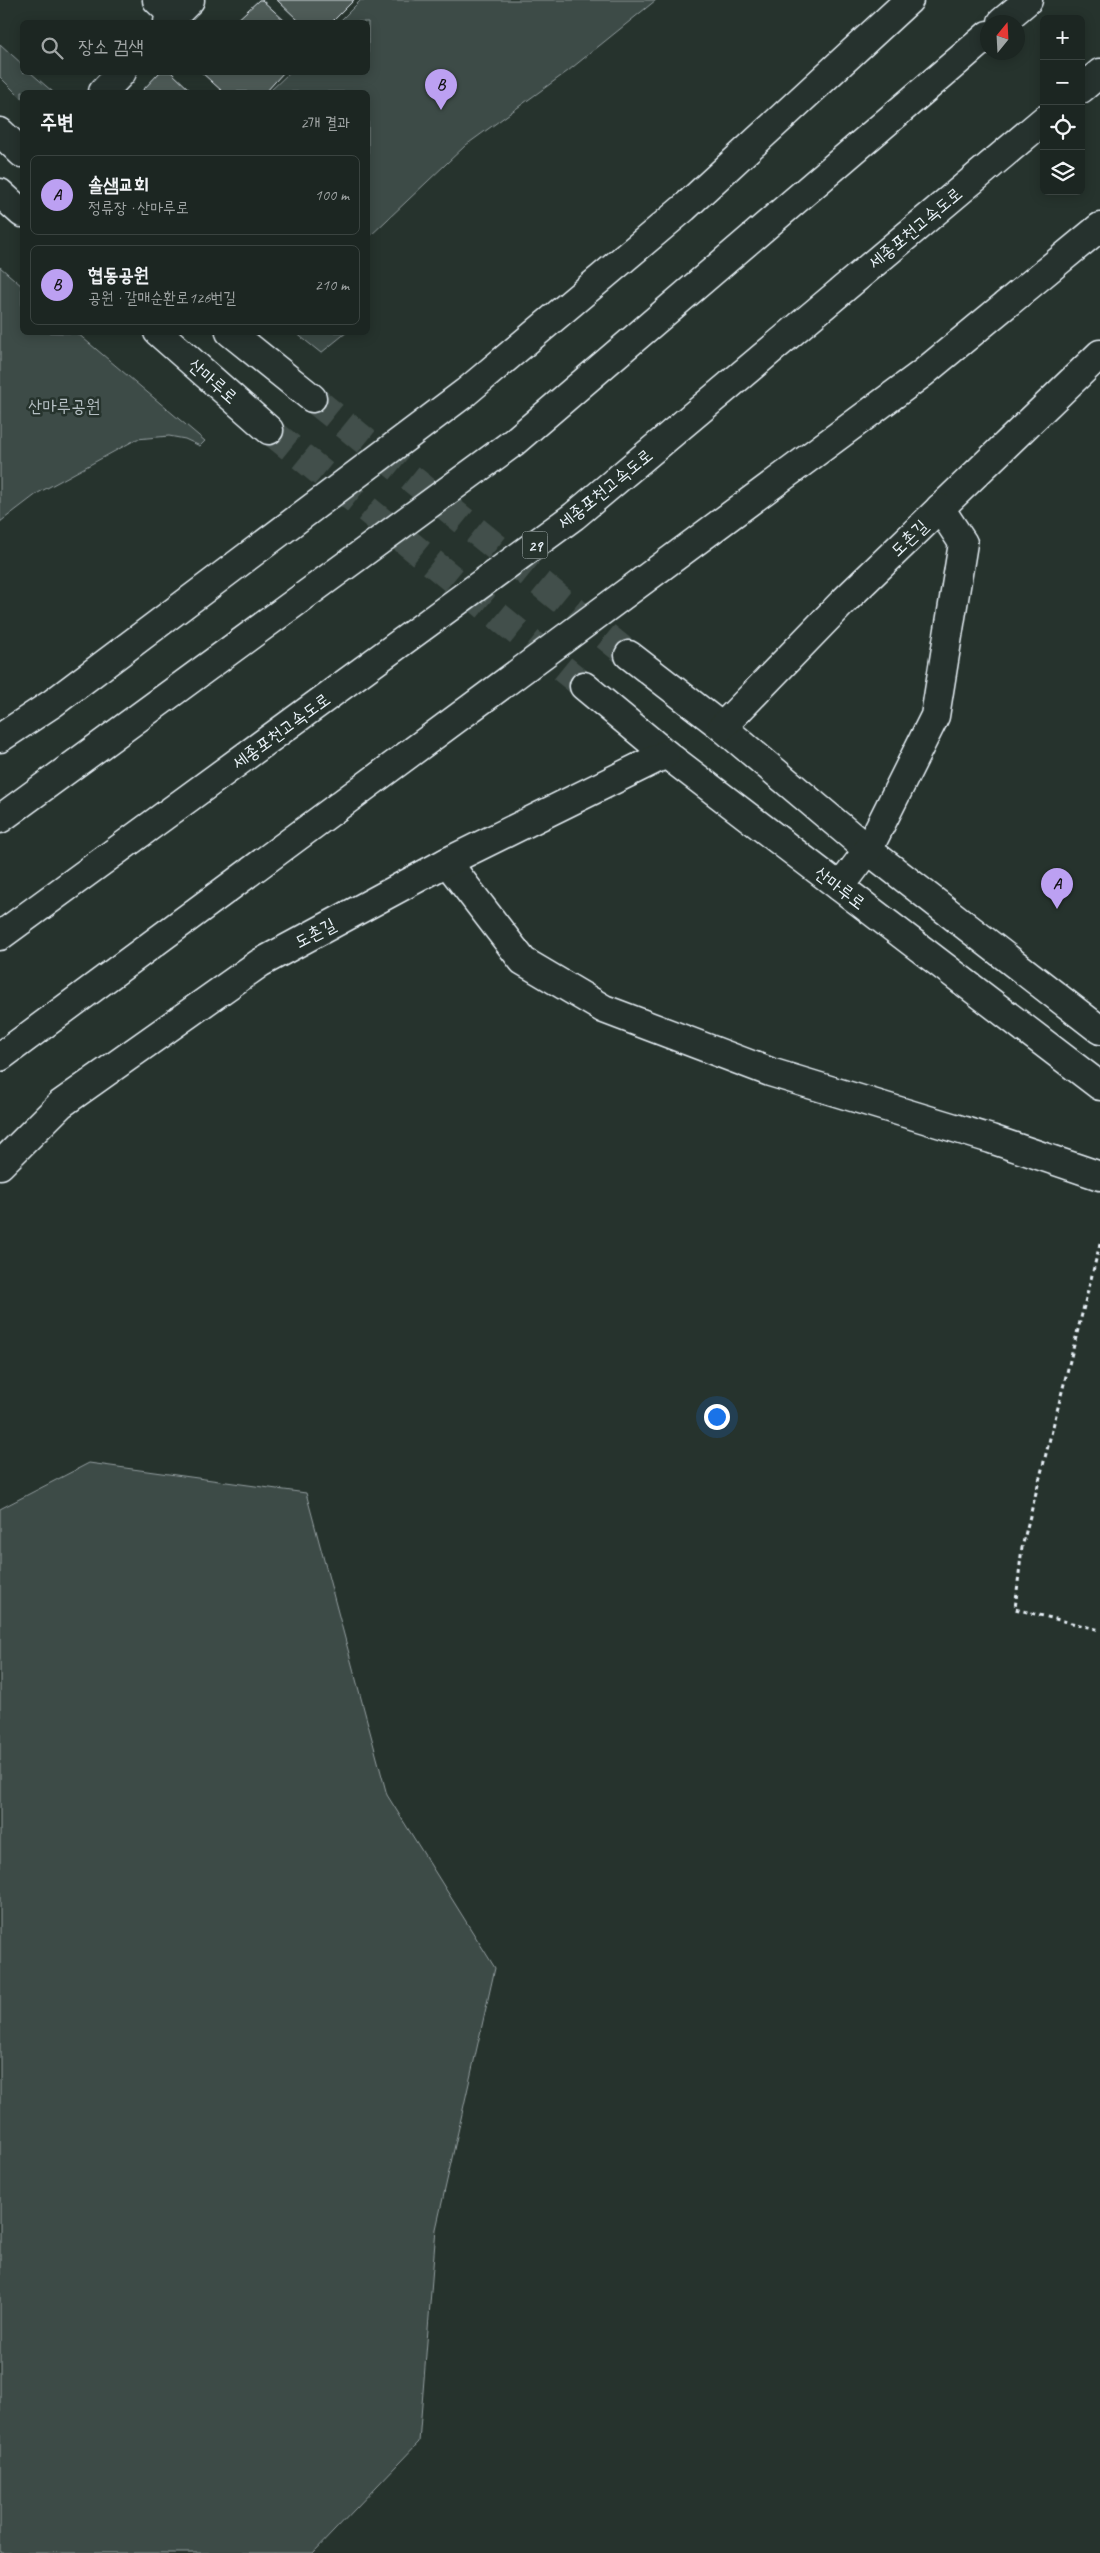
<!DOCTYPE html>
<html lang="ko">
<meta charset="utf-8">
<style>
body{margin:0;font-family:Caveat,"Poor Story",sans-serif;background:#252e2a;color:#f1f3f6}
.controls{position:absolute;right:15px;top:15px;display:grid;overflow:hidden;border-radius:8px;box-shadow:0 2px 12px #0003}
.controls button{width:45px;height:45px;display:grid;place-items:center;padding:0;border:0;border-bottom:1px solid #3a4340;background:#1c2622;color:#f1f3f6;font:25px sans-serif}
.compass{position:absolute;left:980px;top:15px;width:45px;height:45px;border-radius:50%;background:#1c2622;box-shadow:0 2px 12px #0003;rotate:18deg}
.you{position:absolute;left:716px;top:1416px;width:18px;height:18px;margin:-12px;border:4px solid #fff;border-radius:50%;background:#1a73e8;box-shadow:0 0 0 8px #1a73e833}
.badge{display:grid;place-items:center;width:32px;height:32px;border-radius:50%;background:#bca0f2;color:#111;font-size:16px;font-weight:700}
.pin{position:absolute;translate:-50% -41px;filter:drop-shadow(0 1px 2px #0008)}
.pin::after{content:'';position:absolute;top:26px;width:18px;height:15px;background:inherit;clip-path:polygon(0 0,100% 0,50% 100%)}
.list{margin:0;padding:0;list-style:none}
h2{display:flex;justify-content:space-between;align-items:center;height:65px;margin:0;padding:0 20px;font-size:21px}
h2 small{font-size:16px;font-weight:400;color:#a0a5a5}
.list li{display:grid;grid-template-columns:32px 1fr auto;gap:15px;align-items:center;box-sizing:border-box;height:80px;margin:0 10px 10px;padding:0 10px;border:1px solid #3a4340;border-radius:8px}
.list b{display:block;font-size:19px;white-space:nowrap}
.list p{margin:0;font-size:16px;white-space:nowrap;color:#a0a5a5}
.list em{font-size:16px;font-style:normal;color:#a0a5a5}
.icon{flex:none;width:28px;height:28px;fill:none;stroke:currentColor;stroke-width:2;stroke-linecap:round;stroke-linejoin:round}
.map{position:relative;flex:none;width:1100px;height:2553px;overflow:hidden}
.search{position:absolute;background:#1c2622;box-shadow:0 2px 12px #0003;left:20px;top:20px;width:350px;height:55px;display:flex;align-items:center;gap:12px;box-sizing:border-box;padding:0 18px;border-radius:8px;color:#a0a5a5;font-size:19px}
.panel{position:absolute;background:#1c2622;box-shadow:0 2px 12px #0003;left:20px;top:90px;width:350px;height:245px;border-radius:8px}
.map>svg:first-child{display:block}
</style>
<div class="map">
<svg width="1100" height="2553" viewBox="0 0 1100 2553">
<rect width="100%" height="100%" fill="#26332d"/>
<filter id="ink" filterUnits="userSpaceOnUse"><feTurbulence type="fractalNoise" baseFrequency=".02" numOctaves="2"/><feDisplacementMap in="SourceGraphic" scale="10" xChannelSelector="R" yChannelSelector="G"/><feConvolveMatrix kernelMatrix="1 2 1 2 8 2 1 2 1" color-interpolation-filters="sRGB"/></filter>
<g filter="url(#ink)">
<g fill="#3e4b47" stroke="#939ea0">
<path d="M 361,0 L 656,0 L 568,71 L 466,145 L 368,238 L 368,92 L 269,92 L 289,73 L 368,72 L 368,22 L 339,22 Z"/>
<path d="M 0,44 L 22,64 L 22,72 L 31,73 L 53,92 L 22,92 L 22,99 L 0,77 Z"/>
<path d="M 0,267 L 22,286 L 22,332 L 77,333 L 205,441 L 200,446 L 185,439 L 169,436 L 137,439 L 38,493 L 0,522 Z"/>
<path d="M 347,332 L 321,353 L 296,333 L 296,332 Z"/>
<path d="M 89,1463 L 306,1493 L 387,1795 L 495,1968 L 436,2229 L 419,2442 L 313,2553 L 0,2553 L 0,1509 Z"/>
</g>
<g fill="#505c59" stroke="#e8f1f8">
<path d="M 259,0 L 262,0 L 286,22 L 235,22 Z"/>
<path d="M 277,0 L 354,0 L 332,22 L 300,22 Z"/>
<path d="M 160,72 L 171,72 L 192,92 L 141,92 Z"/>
<path d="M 201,72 L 284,72 L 266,92 L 223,92 Z"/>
</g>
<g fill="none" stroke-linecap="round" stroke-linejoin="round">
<g stroke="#43504b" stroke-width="28" stroke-dasharray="28 14" stroke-linecap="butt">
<path d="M 312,398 L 629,655"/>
<path d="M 269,430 L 584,686"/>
</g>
<g stroke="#e8f1f8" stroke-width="31">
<g id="minor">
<path d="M 157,0 L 174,16"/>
<path d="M 168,22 L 190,0"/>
<path d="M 103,92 L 122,72"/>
<path d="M 0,132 L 22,153"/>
<path d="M 0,193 L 22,213"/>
<path d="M 158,332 L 269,430"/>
<path d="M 230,332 L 312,398"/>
<path d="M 629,655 L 722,727 L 868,850 L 1100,1030"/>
<path d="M 584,686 L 666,754 L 1100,1086"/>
<path d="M 722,727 L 843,602 L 1100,354"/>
<path d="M 447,862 L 523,961 L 604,1009 L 770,1072 L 991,1139 L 1100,1176"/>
<path d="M 840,887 L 868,850 L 935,716 L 963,543 L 940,508"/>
<path d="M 0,1165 L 61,1104 L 260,963 L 447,862 L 666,754"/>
</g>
</g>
<g stroke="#e8f1f8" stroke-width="31">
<g id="highway">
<path d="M 1002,22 L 1028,0"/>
<path d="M 1081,89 L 1100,73"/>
<path d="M 0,738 L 53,703 L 466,392 L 684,208 L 909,0"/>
<path d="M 0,819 L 514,442 L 988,35"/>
<path d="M 0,936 L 574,516 L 1044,120"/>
<path d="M 0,1057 L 923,373 L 1100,227"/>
</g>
</g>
<path stroke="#e8f1f8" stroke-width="3" stroke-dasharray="4 4" stroke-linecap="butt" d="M 1100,1244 L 1022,1547 L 1015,1609 L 1100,1630"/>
<use href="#minor" stroke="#26332d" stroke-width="28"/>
<use href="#highway" stroke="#26332d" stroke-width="28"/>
</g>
</g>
<g text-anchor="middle" stroke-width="5" stroke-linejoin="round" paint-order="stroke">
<rect fill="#26332d" stroke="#aeb8bb" stroke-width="1" x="522.5" y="531.5" width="25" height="27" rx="4"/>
<g font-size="16" font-weight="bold" fill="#e8f1f8">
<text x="535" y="551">29</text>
</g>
<g font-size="18" fill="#e8f1f8" stroke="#26332d">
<text transform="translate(915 228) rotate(-40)" y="6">세종포천고속도로</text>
<text transform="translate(213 381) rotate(41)" y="6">산마루로</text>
<text transform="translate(605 489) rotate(-39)" y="6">세종포천고속도로</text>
<text transform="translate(909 538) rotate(-44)" y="6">도촌길</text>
<text transform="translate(281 731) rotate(-36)" y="6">세종포천고속도로</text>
<text transform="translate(840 888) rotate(37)" y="6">산마루로</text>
<text transform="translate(315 933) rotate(-28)" y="6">도촌길</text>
</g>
<g font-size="18" fill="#b5bfc3" stroke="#26332d">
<text x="64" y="412">산마루공원</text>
</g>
</g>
</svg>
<div class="controls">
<button>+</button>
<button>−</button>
<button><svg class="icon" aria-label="locate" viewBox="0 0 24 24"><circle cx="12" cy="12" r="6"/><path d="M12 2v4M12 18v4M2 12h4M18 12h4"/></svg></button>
<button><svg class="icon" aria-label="layers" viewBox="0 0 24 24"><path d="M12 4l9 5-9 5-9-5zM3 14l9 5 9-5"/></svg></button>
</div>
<svg class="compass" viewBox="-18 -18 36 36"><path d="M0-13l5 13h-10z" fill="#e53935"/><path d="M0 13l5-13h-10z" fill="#a0a5a5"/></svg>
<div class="you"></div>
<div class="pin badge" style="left:1057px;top:909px">A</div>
<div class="pin badge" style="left:441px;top:110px">B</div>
<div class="search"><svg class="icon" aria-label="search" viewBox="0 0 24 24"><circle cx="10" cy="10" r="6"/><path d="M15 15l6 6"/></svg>장소 검색</div>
<section class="panel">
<h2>주변<small>2개 결과</small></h2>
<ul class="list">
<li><span class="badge">A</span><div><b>솔샘교회</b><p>정류장 · 산마루로</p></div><em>100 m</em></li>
<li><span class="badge">B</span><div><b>협동공원</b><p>공원 · 갈매순환로126번길</p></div><em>210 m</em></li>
</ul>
</section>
</div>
